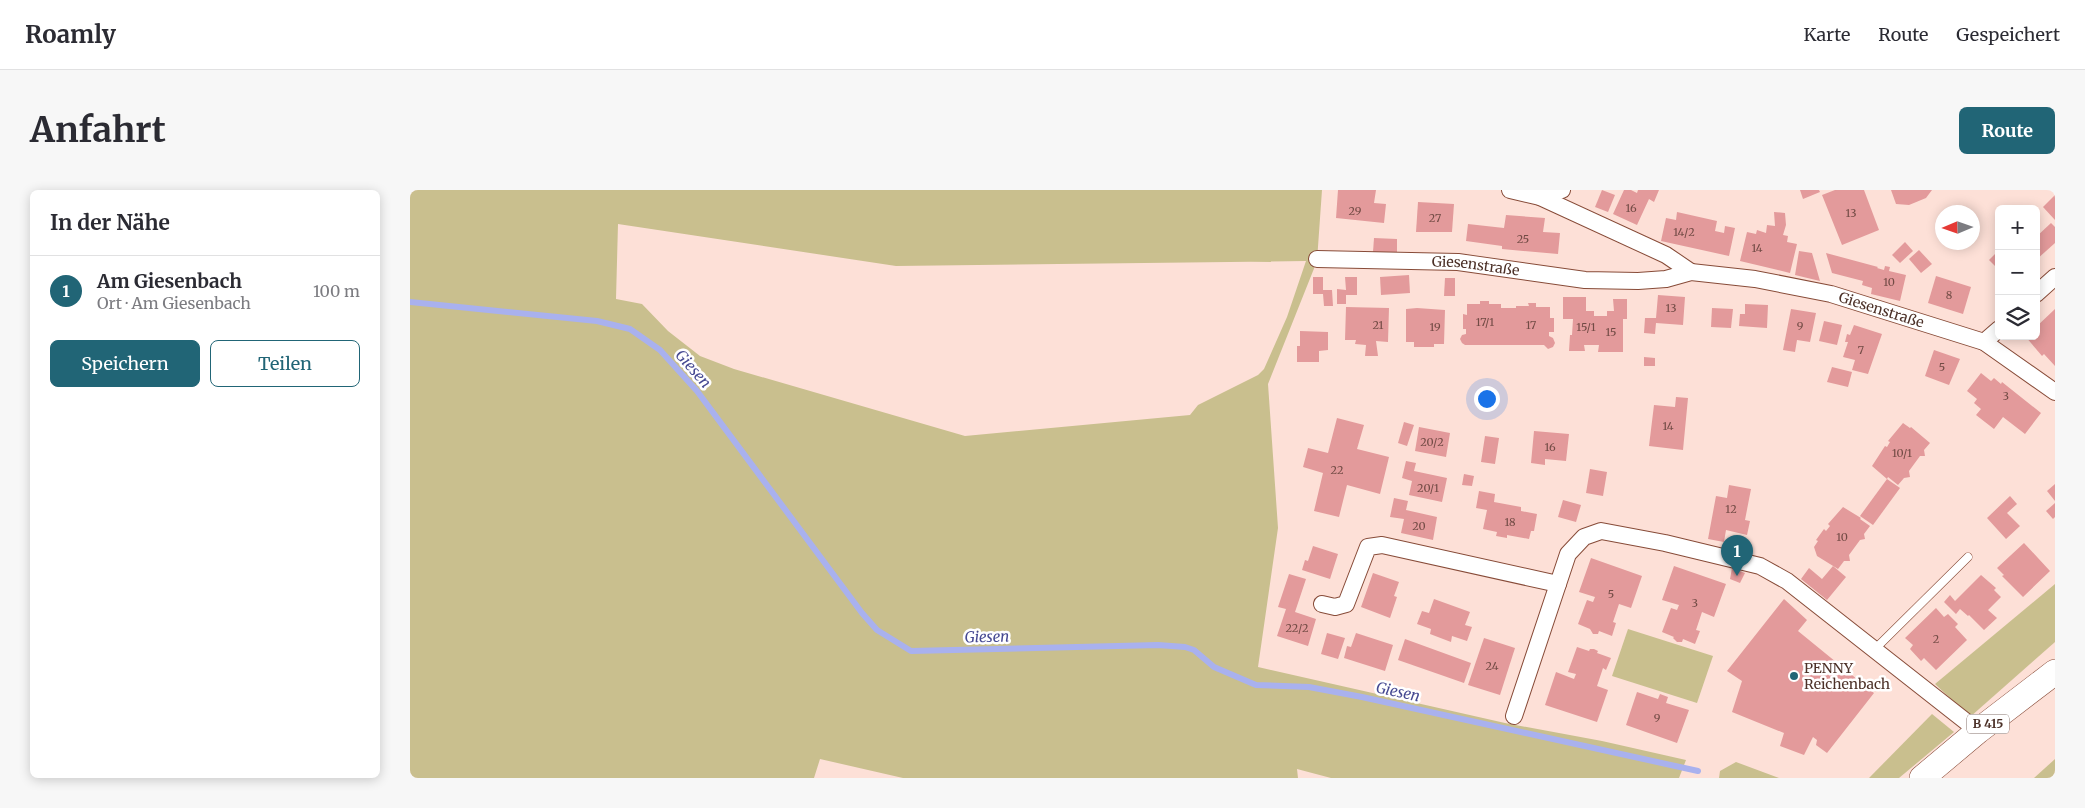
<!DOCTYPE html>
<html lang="de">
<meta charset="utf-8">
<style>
body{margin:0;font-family:Merriweather,serif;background:#f7f7f7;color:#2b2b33}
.controls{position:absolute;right:15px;top:15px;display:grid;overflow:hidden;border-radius:8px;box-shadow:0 2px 12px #0003}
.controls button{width:45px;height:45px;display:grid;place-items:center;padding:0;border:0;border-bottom:1px solid #e1e1e2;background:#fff;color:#2b2b33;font:25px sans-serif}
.compass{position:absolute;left:1525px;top:15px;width:45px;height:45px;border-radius:50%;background:#fff;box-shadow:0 2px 12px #0003;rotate:268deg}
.you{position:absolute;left:1076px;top:208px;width:18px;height:18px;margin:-12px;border:4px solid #fff;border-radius:50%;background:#1a73e8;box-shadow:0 0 0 8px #1a73e833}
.badge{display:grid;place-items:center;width:32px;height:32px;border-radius:50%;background:#216576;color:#fff;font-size:16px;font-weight:700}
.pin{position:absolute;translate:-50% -41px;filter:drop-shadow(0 1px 2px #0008)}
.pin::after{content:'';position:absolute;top:26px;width:18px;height:15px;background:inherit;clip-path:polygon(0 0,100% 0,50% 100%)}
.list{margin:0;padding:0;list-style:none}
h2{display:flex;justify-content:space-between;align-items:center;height:65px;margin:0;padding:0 20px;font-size:21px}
h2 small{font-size:16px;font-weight:400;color:#7c7c81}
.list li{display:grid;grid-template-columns:32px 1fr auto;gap:15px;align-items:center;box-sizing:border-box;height:70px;padding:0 20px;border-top:1px solid #e1e1e2}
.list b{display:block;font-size:19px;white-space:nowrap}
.list p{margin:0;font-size:16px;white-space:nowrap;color:#7c7c81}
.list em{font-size:16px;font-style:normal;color:#7c7c81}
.actions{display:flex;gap:10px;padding:15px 20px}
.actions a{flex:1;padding:11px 0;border:1px solid #216576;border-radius:8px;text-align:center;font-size:18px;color:#216576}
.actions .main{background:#216576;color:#fff}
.icon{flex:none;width:28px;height:28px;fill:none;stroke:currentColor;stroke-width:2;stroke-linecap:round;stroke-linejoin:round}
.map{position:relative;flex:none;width:1645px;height:588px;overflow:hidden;border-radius:8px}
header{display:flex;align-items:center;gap:30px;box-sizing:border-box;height:70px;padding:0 25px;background:#fff;border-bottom:1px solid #e1e1e2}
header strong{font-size:24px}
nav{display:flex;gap:28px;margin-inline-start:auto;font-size:18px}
.intro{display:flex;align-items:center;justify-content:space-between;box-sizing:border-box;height:120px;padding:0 30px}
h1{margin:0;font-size:35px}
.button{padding:12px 22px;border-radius:8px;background:#216576;color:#fff;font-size:18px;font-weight:700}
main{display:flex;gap:30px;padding:0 30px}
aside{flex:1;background:#fff;border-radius:8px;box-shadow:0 2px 12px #0003}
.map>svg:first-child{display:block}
</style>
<header>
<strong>Roamly</strong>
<nav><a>Karte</a><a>Route</a><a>Gespeichert</a></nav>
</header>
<div class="intro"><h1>Anfahrt</h1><a class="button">Route</a></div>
<main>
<aside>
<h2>In der Nähe<small></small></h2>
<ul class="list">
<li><span class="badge">1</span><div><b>Am Giesenbach</b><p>Ort · Am Giesenbach</p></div><em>100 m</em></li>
</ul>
<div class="actions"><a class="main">Speichern</a><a>Teilen</a></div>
</aside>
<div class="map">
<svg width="1645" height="588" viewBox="0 0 1645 588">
<rect width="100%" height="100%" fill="#fde0d7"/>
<g fill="#c9bf8e" fill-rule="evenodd">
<path d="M 0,0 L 912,0 L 907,71 L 858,194 L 868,338 L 848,477 L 1095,533 L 1192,551 L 1276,570 L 1269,588 L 921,588 L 887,579 L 888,588 L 493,588 L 410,569 L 404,588 L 0,588 ZM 208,34 L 486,76 L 896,71 L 877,127 L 854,179 L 848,185 L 788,215 L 780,225 L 555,246 L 324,179 L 290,166 L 258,141 L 232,114 L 206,109 Z"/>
<path d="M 1645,394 L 1645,452 L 1560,527 L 1525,494 Z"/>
<path d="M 1218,439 L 1303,466 L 1287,513 L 1202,486 Z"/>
<path d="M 1522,524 L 1544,542 L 1489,588 L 1459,588 Z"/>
<path d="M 1645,569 L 1645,588 L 1624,588 Z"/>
<path d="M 1326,572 L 1369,588 L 1309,588 L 1310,581 Z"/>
</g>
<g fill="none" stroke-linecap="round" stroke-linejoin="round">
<path stroke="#a9b1ee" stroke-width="6" d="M 0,112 L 187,131 L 220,139 L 250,160 L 287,201 L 452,423 L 467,440 L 501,461 L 748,455 L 775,457 L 784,460 L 804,477 L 846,495 L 899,497 L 952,507 L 1288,581"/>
</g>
<g fill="#e39a9b">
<path d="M 928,0 L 966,0 L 964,13 L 976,14 L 974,33 L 926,28 Z"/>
<path d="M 1192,0 L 1205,5 L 1198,22 L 1185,17 Z"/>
<path d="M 1214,0 L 1221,0 L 1227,3 L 1228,0 L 1249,0 L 1244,12 L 1239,9 L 1227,35 L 1203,24 Z"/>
<path d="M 1390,0 L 1409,0 L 1410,2 L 1393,9 Z"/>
<path d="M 1425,0 L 1454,0 L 1469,40 L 1432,55 L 1412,5 Z"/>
<path d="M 1481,0 L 1522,0 L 1516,8 L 1499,15 L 1486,14 Z"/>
<path d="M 1645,5 L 1645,30 L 1633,17 Z"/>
<path d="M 1008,12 L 1044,14 L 1042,42 L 1006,42 Z"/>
<path d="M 1267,22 L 1307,31 L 1305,41 L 1314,43 L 1315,36 L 1325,38 L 1319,66 L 1251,51 L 1256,28 L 1266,30 Z"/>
<path d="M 1364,22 L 1375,23 L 1376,35 L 1373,45 L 1378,46 L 1377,52 L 1387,54 L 1380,83 L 1330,71 L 1337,42 L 1346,44 L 1347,40 L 1356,43 L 1357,35 L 1365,36 Z"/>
<path d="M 1096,25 L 1135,28 L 1133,42 L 1150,43 L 1148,64 L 1092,59 L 1092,56 L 1056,51 L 1058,34 L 1094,38 Z"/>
<path d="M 1641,33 L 1645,37 L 1645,53 L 1626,70 L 1626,47 Z"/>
<path d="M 964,48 L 987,49 L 987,63 L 963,62 Z"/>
<path d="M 1495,52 L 1503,61 L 1490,73 L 1482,65 Z"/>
<path d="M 1509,60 L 1522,74 L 1511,83 L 1499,69 Z"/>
<path d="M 1589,60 L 1589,80 L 1579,70 Z"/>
<path d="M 1389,61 L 1402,63 L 1410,91 L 1385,85 Z"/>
<path d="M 1416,63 L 1468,77 L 1467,78 L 1474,80 L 1475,76 L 1480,77 L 1479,81 L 1496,85 L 1490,111 L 1461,104 L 1462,98 L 1452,95 L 1453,91 L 1422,83 Z"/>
<path d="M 999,85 L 1000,103 L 971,105 L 970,87 Z"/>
<path d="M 1526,86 L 1561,97 L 1553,124 L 1518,113 Z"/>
<path d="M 903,87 L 913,87 L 913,100 L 922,100 L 923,116 L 914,116 L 913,104 L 903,104 Z"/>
<path d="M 935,87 L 947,87 L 947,105 L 936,105 L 936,114 L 927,114 L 927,99 L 936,100 Z"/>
<path d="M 1035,88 L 1045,88 L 1045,106 L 1034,106 Z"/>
<path d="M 1248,105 L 1275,107 L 1273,135 L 1246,133 L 1245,144 L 1234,143 L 1235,128 L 1246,128 Z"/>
<path d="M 1153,107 L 1176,107 L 1176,121 L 1184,121 L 1184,126 L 1197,126 L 1197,121 L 1204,121 L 1203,109 L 1217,109 L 1217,129 L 1213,129 L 1213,162 L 1188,162 L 1189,155 L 1174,155 L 1175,161 L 1159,161 L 1160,145 L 1162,145 L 1163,129 L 1153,129 Z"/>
<path d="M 1070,111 L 1079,111 L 1079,114 L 1091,114 L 1091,118 L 1106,118 L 1106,116 L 1119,116 L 1118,113 L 1126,113 L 1126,117 L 1140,117 L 1140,128 L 1144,128 L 1144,142 L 1139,142 L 1139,146 L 1143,148 L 1145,153 L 1143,157 L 1138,159 L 1134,155 L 1055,155 L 1052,153 L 1050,149 L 1052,145 L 1056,144 L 1056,139 L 1053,139 L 1053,124 L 1057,125 L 1057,114 L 1070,114 Z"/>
<path d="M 1335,114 L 1358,115 L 1357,138 L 1329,136 L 1330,124 L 1335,124 Z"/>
<path d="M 936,117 L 979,118 L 978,152 L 966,151 L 968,166 L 955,166 L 956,155 L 945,154 L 946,150 L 935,150 Z"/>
<path d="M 1007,118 L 1035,120 L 1034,154 L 1024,154 L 1024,157 L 1004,157 L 1004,152 L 996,152 L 996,119 Z"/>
<path d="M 1302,118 L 1323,119 L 1321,138 L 1301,137 Z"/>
<path d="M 1381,119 L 1406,123 L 1400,152 L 1387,150 L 1385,162 L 1373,160 Z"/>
<path d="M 1645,119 L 1645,176 L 1634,164 L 1632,166 L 1615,146 L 1626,146 L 1626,137 Z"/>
<path d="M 1414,131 L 1432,135 L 1427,155 L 1409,151 Z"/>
<path d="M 1444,135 L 1472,144 L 1458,184 L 1442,180 L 1445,170 L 1433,167 L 1438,152 L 1435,152 L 1437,144 L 1440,145 Z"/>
<path d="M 890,141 L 918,142 L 918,160 L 909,161 L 909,172 L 887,172 L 887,156 L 890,156 Z"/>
<path d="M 1524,160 L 1550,169 L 1539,195 L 1515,186 Z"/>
<path d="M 1234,167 L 1245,168 L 1245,176 L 1234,176 Z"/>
<path d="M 1422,177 L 1442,182 L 1438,197 L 1417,192 Z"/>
<path d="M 1571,183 L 1581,191 L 1584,188 L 1591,194 L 1592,192 L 1631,223 L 1615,244 L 1593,227 L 1584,239 L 1566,225 L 1571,219 L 1564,213 L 1567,209 L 1557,201 Z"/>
<path d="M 1266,207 L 1278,208 L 1273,260 L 1239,256 L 1244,215 L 1265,217 Z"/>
<path d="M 927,228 L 954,235 L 947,259 L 979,267 L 970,304 L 937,295 L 929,327 L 904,321 L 913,283 L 893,277 L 898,258 L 918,263 Z"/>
<path d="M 994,232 L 1004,235 L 997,256 L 988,253 Z"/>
<path d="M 1493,233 L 1500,238 L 1501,237 L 1520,253 L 1514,260 L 1515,266 L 1510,266 L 1499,281 L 1500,287 L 1494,288 L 1488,295 L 1478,287 L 1477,289 L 1462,276 L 1475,256 L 1477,257 L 1480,252 L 1478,251 Z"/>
<path d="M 1009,237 L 1040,243 L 1036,267 L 1005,261 Z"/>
<path d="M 1124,241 L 1159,244 L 1156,271 L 1135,269 L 1135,275 L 1121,273 Z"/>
<path d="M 1075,246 L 1089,248 L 1085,274 L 1071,272 Z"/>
<path d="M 996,271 L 1006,273 L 1004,281 L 1037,288 L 1032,312 L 999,305 L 1002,291 L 992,288 Z"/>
<path d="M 1180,279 L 1197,282 L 1193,306 L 1176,303 Z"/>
<path d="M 1054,284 L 1064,286 L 1062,296 L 1052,295 Z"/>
<path d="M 1477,289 L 1490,298 L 1463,335 L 1450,326 Z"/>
<path d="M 1645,294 L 1645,311 L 1637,301 Z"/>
<path d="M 1319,295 L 1341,299 L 1335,330 L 1340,331 L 1337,345 L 1316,340 L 1314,352 L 1298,349 L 1306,306 L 1317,308 Z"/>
<path d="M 1069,301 L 1085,304 L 1084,312 L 1111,317 L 1111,321 L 1127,324 L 1124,341 L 1121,341 L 1119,349 L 1097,345 L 1097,348 L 1086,346 L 1087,342 L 1073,339 L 1077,320 L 1066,318 Z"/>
<path d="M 1600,306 L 1607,314 L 1597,323 L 1610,336 L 1596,349 L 1577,328 Z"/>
<path d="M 984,308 L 998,311 L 996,320 L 1027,327 L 1023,350 L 991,343 L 994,329 L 980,327 Z"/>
<path d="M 1153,310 L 1171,315 L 1166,332 L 1148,327 Z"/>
<path d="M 1645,313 L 1645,327 L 1643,329 L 1636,321 Z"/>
<path d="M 1433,317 L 1451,328 L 1450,329 L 1460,336 L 1454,344 L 1455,349 L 1450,350 L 1439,365 L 1440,371 L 1434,371 L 1428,379 L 1407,366 L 1404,357 L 1408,351 L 1406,350 L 1414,339 L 1416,341 L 1420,336 L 1418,334 Z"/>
<path d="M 1614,353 L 1640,381 L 1613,407 L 1592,386 L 1594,385 L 1587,378 Z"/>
<path d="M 903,356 L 928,364 L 920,389 L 892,380 L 895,370 L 898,371 Z"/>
<path d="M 1181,368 L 1232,386 L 1221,418 L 1209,414 L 1203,432 L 1206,433 L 1202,446 L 1189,441 L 1188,444 L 1183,444 L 1180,439 L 1168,434 L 1177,410 L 1183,412 L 1185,407 L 1169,402 Z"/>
<path d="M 1264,376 L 1316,394 L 1304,427 L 1292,422 L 1286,440 L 1290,441 L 1285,454 L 1273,449 L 1272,452 L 1267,452 L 1263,448 L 1264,447 L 1252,442 L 1261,418 L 1267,420 L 1269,415 L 1252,410 Z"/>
<path d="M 1423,376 L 1436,387 L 1417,410 L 1391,389 L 1399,378 L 1412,389 Z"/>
<path d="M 1322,378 L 1335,383 L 1330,393 L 1320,389 Z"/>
<path d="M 963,383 L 989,392 L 984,406 L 987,407 L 980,428 L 951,417 Z"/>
<path d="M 879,384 L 896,389 L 885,422 L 906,429 L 898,456 L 867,446 L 876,419 L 868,417 Z"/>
<path d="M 1571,385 L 1586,398 L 1584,400 L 1591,407 L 1578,420 L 1587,428 L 1574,440 L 1559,425 L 1558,426 L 1550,419 L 1546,424 L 1534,412 L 1540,405 L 1545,411 Z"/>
<path d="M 1024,409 L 1060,422 L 1055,435 L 1062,437 L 1057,451 L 1042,446 L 1041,452 L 1020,444 L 1021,439 L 1007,434 L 1012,421 L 1019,423 Z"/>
<path d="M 1374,409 L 1397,430 L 1388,441 L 1464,503 L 1417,563 L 1406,555 L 1407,550 L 1403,547 L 1394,565 L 1370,556 L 1374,543 L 1322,522 L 1332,491 L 1317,481 Z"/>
<path d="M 1526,418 L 1534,427 L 1538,424 L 1548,434 L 1545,437 L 1557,450 L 1526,480 L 1514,468 L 1511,471 L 1500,459 L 1503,455 L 1495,448 Z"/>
<path d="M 917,443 L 935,448 L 928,469 L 911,464 Z"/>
<path d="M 946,443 L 983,455 L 975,481 L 934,468 L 937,456 L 941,457 Z"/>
<path d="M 1074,448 L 1105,458 L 1090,505 L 1058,495 Z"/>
<path d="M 995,449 L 1061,473 L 1054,493 L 988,470 Z"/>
<path d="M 1167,457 L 1179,461 L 1180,459 L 1184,459 L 1188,461 L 1187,463 L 1201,468 L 1196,480 L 1193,478 L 1187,496 L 1198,500 L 1187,532 L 1135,515 L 1146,482 L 1164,489 L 1166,484 L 1158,482 Z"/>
<path d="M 1227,502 L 1248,509 L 1250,504 L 1258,507 L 1256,513 L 1279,520 L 1267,553 L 1216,535 Z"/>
</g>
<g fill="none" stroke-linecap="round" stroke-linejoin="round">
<g stroke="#874b38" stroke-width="9">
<path id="lane" d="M 1464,460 L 1558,367"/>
</g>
<g stroke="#874b38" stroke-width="18">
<g id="street">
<path d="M 1100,0 L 1130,7 L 1256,65 L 1281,82"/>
<path d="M 1130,7 L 1152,0"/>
<path id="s1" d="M 907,69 L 1048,72 L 1175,90 L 1228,91 L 1256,89 L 1281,82 L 1345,89 L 1421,104 L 1574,152 L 1645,202"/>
<path d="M 1626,104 L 1645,87"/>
<path d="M 1574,152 L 1589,139"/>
<path d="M 912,414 L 925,417 L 936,414 L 958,357 L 972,355 L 1148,394"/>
<path d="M 1104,526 L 1158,364 L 1174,347 L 1191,341 L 1255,353 L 1350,376 L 1377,391 L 1568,541"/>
</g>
</g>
<g stroke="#874b38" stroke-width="26">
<path id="primary" d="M 1512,588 L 1568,541 L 1645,482"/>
</g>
<use href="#lane" stroke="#fff" stroke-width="8"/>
<use href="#street" stroke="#fff" stroke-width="16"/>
<use href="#primary" stroke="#fff" stroke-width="25"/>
</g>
<circle fill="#216576" stroke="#fff" stroke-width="2" cx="1384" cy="486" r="5"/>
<g text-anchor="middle" stroke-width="5" stroke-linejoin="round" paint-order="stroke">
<g font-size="11" fill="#724b45">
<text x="1221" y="22">16</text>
<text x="945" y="25">29</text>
<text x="1441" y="27">13</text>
<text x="1025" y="32">27</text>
<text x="1274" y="46">14/2</text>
<text x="1113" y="53">25</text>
<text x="1347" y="62">14</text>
<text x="1479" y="96">10</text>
<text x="1539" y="109">8</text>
<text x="1261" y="122">13</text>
<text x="1075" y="136">17/1</text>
<text x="968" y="139">21</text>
<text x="1121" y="139">17</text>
<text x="1390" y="140">9</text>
<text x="1025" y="141">19</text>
<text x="1176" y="141">15/1</text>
<text x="1201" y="146">15</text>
<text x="1451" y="164">7</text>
<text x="1532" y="181">5</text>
<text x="1596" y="210">3</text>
<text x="1258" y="240">14</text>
<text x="1022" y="256">20/2</text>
<text x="1140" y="261">16</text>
<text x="1492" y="267">10/1</text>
<text x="927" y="284">22</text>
<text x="1018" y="302">20/1</text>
<text x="1321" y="323">12</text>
<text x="1100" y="336">18</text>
<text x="1009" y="340">20</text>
<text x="1432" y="351">10</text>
<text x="1201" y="408">5</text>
<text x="1285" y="417">3</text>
<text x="887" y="442">22/2</text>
<text x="1526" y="453">2</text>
<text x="1082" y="480">24</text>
<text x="1247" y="532">9</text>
</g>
<rect fill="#fff" stroke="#826f68" stroke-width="1" x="1557" y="524.5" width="42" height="19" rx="4"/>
<g font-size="12" font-weight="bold" fill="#4c3128">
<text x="1578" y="538">B 415</text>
</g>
<g font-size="14" fill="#4c3128" stroke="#fff">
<text dy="5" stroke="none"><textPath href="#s1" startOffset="159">Giesenstraße</textPath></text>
<text dy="5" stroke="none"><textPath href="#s1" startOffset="571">Giesenstraße</textPath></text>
</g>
<g font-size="14" fill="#4c3128" stroke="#fff" text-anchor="start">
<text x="1394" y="483">PENNY<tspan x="1394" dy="16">Reichenbach</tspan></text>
</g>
<g font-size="15" font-style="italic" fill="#464992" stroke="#fff">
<text transform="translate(283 179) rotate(49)" y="5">Giesen</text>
<text transform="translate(577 447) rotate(-1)" y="5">Giesen</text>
<text transform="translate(988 502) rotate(12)" y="5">Giesen</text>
</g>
</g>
</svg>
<div class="controls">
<button>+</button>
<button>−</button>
<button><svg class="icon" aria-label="layers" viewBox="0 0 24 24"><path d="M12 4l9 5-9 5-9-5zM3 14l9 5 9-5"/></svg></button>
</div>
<svg class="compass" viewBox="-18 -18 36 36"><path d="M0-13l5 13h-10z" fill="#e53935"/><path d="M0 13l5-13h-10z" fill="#7c7c81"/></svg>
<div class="you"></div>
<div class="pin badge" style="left:1327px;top:386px">1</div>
</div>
</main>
